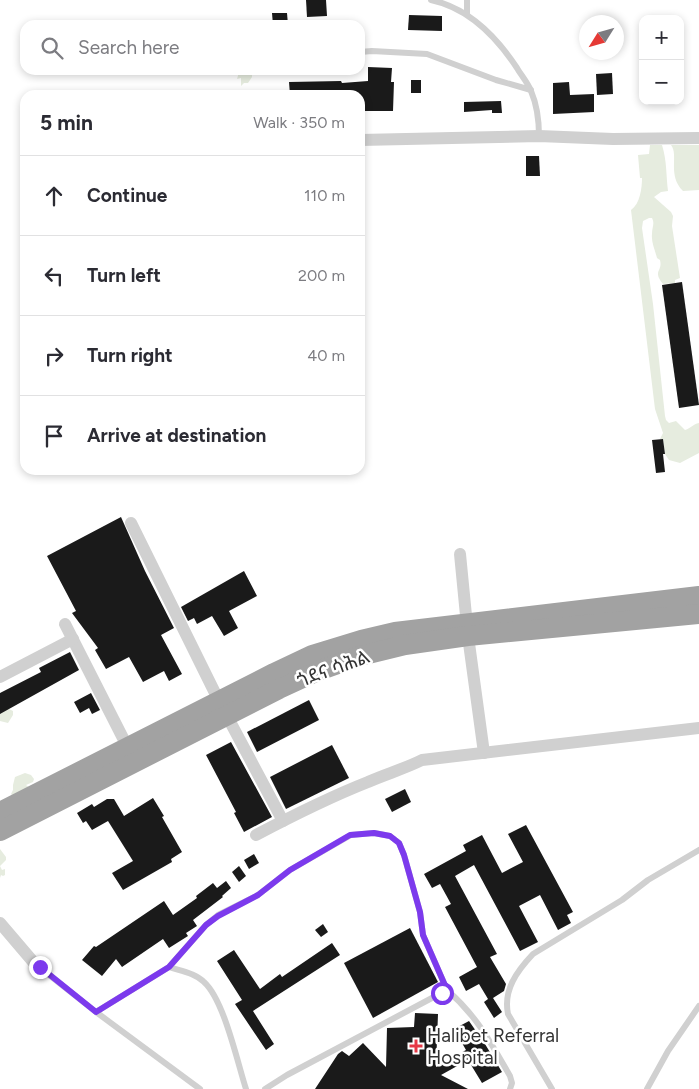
<!DOCTYPE html>
<meta charset="utf-8">
<style>
body{margin:0;font-family:Figtree,"Noto Sans Ethiopic",sans-serif;background:#f7f7f7;color:#2b2b33}
.controls{position:absolute;right:15px;top:15px;display:grid;overflow:hidden;border-radius:10px;box-shadow:0 2px 8px #0003}
.controls button{width:45px;height:45px;display:grid;place-items:center;padding:0;border:0;border-bottom:1px solid #e1e1e2;background:#fff;color:#2b2b33;font:25px sans-serif}
.compass{position:absolute;left:579px;top:15px;width:45px;height:45px;border-radius:50%;background:#fff;box-shadow:0 2px 8px #0003;rotate:233deg}
.stop{position:absolute;width:15px;height:15px;margin:-11px;border:4px solid #7c3aed;border-radius:50%;background:#fff}
.stop.end{background:#7c3aed;border-color:#fff;box-shadow:0 1px 5px #0008}
.list{margin:0;padding:0;list-style:none}
h2{display:flex;justify-content:space-between;align-items:center;height:65px;margin:0;padding:0 20px;font-size:21px}
h2 small{font-size:16px;font-weight:400;color:#7c7c81}
.list li{display:grid;grid-template-columns:32px 1fr auto;gap:15px;align-items:center;box-sizing:border-box;height:80px;padding:0 20px;border-top:1px solid #e1e1e2}
.list b{display:block;font-size:19px;white-space:nowrap}
.list em{font-size:16px;font-style:normal;color:#7c7c81}
.icon{flex:none;width:28px;height:28px;fill:none;stroke:currentColor;stroke-width:2;stroke-linecap:round;stroke-linejoin:round}
.map{position:relative;flex:none;width:699px;height:1089px;overflow:hidden}
.search{position:absolute;background:#fff;box-shadow:0 2px 8px #0003;left:20px;top:20px;width:345px;height:55px;display:flex;align-items:center;gap:12px;box-sizing:border-box;padding:0 18px;border-radius:15px;color:#7c7c81;font-size:19px}
.panel{position:absolute;background:#fff;box-shadow:0 2px 8px #0003;left:20px;top:90px;width:345px;height:385px;border-radius:15px}
.map>svg:first-child{display:block}
</style>
<div class="map">
<svg width="699" height="1089" viewBox="0 0 699 1089">
<rect width="100%" height="100%" fill="#fff"/>
<g fill="#e6ecdf">
<path d="M 233,70 L 252,70 L 252,77 L 248,83 L 244,83 L 241,86 L 241,78 L 237,79 L 239,72 L 233,75 Z"/>
<path d="M 650,145 L 662,145 C 667,161 666,175 668,191 L 661,192 L 654,197 L 671,212 L 673,216 L 672,226 L 680,278 L 675,280 L 675,283 L 663,284 C 652,270 663,272 660,260 L 657,258 C 655,250 651,242 652,234 C 652,227 655,224 652,218 L 649,218 L 643,221 L 642,228 L 653,304 L 665,416 L 666,420 L 669,423 L 676,421 L 685,430 C 691,428 693,424 699,423 L 699,453 L 680,463 L 669,460 L 665,454 L 663,439 L 660,439 L 663,433 L 655,409 L 631,210 C 640,204 642,188 642,178 L 640,178 L 638,155 L 649,154 Z"/>
<path d="M 671,145 L 699,145 L 699,190 L 683,191 C 667,175 679,155 671,145 Z"/>
<path d="M 7,708 L 13,711 L 13,715 L 8,723 L 0,721 L 0,710 Z"/>
<path d="M 25,773 L 31,775 L 34,779 L 33,782 L 26,785 L 30,788 L 12,795 L 11,794 L 13,790 L 13,785 L 15,777 Z"/>
<path d="M 0,849 L 6,857 L 6,860 L 0,866 L 2,870 L 5,869 L 5,875 L 3,876 L 1,875 L 0,878 Z"/>
</g>
<g fill="#1a1a1a">
<path d="M 306,0 L 326,0 L 327,16 L 307,17 Z"/>
<path d="M 272,13 L 287,13 L 288,25 L 273,25 Z"/>
<path d="M 409,15 L 442,16 L 442,31 L 408,30 Z"/>
<path d="M 368,67 L 392,68 L 391,82 L 394,82 L 393,111 L 361,111 L 360,95 L 290,95 L 289,82 L 341,81 L 342,83 L 368,81 Z"/>
<path d="M 612,73 L 613,94 L 597,95 L 596,74 Z"/>
<rect x="411" y="80" width="10" height="13"/>
<path d="M 569,82 L 570,95 L 594,94 L 594,112 L 553,114 L 553,83 Z"/>
<path d="M 501,101 L 502,113 L 492,113 L 492,110 L 464,112 L 464,102 Z"/>
<path d="M 526,156 L 539,156 L 540,176 L 526,176 Z"/>
<path d="M 682,282 L 699,405 L 679,408 L 662,285 Z"/>
<path d="M 663,439 L 665,454 L 663,454 L 665,472 L 656,473 L 652,440 Z"/>
<path d="M 121,517 L 145,571 L 174,628 L 161,635 L 182,674 L 169,681 L 164,671 L 143,682 L 129,657 L 106,669 L 95,650 L 98,648 L 72,613 L 76,611 L 47,556 Z"/>
<path d="M 244,571 L 257,596 L 229,611 L 238,628 L 224,636 L 212,616 L 197,624 L 194,618 L 188,621 L 181,607 Z"/>
<path d="M 70,652 L 79,670 L 0,714 L 0,693 L 41,672 L 39,668 Z"/>
<path d="M 91,693 L 100,710 L 92,714 L 89,708 L 80,713 L 74,702 Z"/>
<path d="M 309,700 L 319,720 L 257,752 L 247,732 Z"/>
<path d="M 231,742 L 272,817 L 244,832 L 234,813 L 236,812 L 206,755 Z"/>
<path d="M 332,745 L 349,778 L 286,809 L 270,777 Z"/>
<path d="M 405,789 L 411,802 L 392,812 L 385,799 Z"/>
<path d="M 153,798 L 164,816 L 162,817 L 182,852 L 171,859 L 172,862 L 123,890 L 112,873 L 133,861 L 108,821 L 92,830 L 86,821 L 83,823 L 77,813 L 92,804 L 94,807 L 107,799 L 114,799 L 124,816 Z"/>
<path d="M 526,825 L 573,912 L 567,915 L 571,923 L 558,930 L 540,895 L 519,906 L 538,942 L 520,951 L 474,865 L 455,876 L 497,954 L 490,957 L 506,984 L 504,991 L 493,998 L 502,1012 L 494,1018 L 484,1002 L 488,999 L 479,984 L 466,991 L 459,977 L 477,967 L 445,907 L 451,904 L 440,884 L 432,888 L 424,874 L 466,851 L 463,845 L 482,835 L 502,873 L 523,862 L 508,834 Z"/>
<path d="M 254,854 L 259,863 L 249,869 L 244,860 Z"/>
<path d="M 239,866 L 246,876 L 239,882 L 232,872 Z"/>
<path d="M 226,881 L 231,888 L 222,896 L 223,897 L 193,920 L 197,926 L 186,933 L 188,936 L 169,948 L 163,939 L 122,967 L 116,959 L 102,976 L 82,960 L 94,946 L 96,947 L 164,901 L 173,915 L 197,898 L 196,896 L 213,883 L 217,888 Z"/>
<path d="M 323,924 L 328,932 L 321,937 L 315,930 Z"/>
<path d="M 410,928 L 438,982 L 373,1018 L 344,963 Z"/>
<path d="M 332,943 L 340,955 L 253,1011 L 274,1044 L 266,1050 L 235,1004 L 242,1000 L 217,961 L 234,950 L 260,989 L 280,974 L 282,977 Z"/>
<path d="M 415,1013 L 438,1014 L 436,1067 L 466,1050 L 454,1029 L 469,1021 L 485,1044 L 502,1072 L 482,1083 L 468,1060 L 441,1075 L 468,1089 L 315,1089 L 338,1054 L 342,1051 L 349,1056 L 363,1043 L 386,1067 L 387,1028 L 414,1027 Z"/>
</g>
<g fill="none" stroke-linecap="round" stroke-linejoin="round">
<g stroke="#d0d0d0" stroke-width="6">
<path d="M 431,0 C 469,8 496,36 517,68 C 521,75 528,83 531,91 C 537,105 539,120 539,136"/>
<path d="M 467,14 L 467,0"/>
<path d="M 360,52 L 372,51 L 427,54 L 496,80 L 531,90"/>
<path d="M 35,964 L 96,1012 L 200,1089"/>
<path d="M 169,967 C 181,971 195,973 204,982 C 224,1000 237,1061 246,1089"/>
<path d="M 96,1012 L 169,967 L 206,925 L 218,915 L 258,895 L 290,870 L 351,835 L 374,833 L 390,836 L 399,843 L 404,855 L 420,912 L 423,935 L 447,990"/>
<path d="M 265,1089 L 287,1075 L 447,990 C 477,1016 491,1043 510,1076 L 512,1083 L 510,1089"/>
<path d="M 552,1089 L 508,1014 C 503,990 517,971 533,954 L 622,900 L 648,880 L 699,850"/>
<path d="M 647,1089 L 668,1051 L 699,1006"/>
</g>
<g stroke="#d0d0d0" stroke-width="12">
<path d="M 360,140 L 539,136 L 613,139 L 699,138"/>
<path d="M 131,523 L 219,701 L 283,821"/>
<path d="M 460,554 L 468,636 L 484,753"/>
<path d="M 65,624 L 128,748"/>
<path d="M 0,677 L 73,639"/>
<path d="M 256,835 C 292,816 330,797 368,782 C 386,774 404,769 422,760 L 699,728"/>
<path d="M 0,923 L 35,964"/>
</g>
<g stroke="#a2a2a2" stroke-width="20">
<path d="M 0,812 L 274,673 L 312,655 L 361,640 L 395,632 L 699,596"/>
<path d="M 0,831 L 279,689 L 318,671 L 360,656 L 405,645 L 468,636 L 699,614"/>
</g>
</g>
<g fill="none" stroke-linecap="round" stroke-linejoin="round">
<path stroke="#7c3aed" stroke-width="6" d="M 40,967 L 96,1012 L 169,967 L 206,925 L 218,916 L 258,895 L 290,870 L 350,835 L 374,833 L 390,836 L 399,843 L 404,855 L 420,912 L 423,935 L 447,990 L 442,993"/>
</g>
<path fill="#e63946" stroke="#fff" stroke-width="2" d="M413.5 1038.5h5v5h5v5h-5v5h-5v-5h-5v-5h5z"/>
<g text-anchor="middle" stroke-width="5" stroke-linejoin="round" paint-order="stroke">
<g font-size="19" fill="#333" stroke="#fff">
<text transform="translate(333 668) rotate(-20)" y="7">ጎደና ሳሕል</text>
</g>
<g font-size="19" fill="#333" stroke="#fff" text-anchor="start">
<text x="427" y="1042">Halibet Referral<tspan x="427" dy="22">Hospital</tspan></text>
</g>
</g>
</svg>
<div class="controls">
<button>+</button>
<button>−</button>
</div>
<svg class="compass" viewBox="-18 -18 36 36"><path d="M0-13l5 13h-10z" fill="#e53935"/><path d="M0 13l5-13h-10z" fill="#7c7c81"/></svg>
<div class="stop" style="left:442px;top:993px"></div>
<div class="stop end" style="left:40px;top:967px"></div>
<div class="search"><svg class="icon" aria-label="search" viewBox="0 0 24 24"><circle cx="10" cy="10" r="6"/><path d="M15 15l6 6"/></svg>Search here</div>
<section class="panel">
<h2>5 min<small>Walk · 350 m</small></h2>
<ul class="list">
<li><svg class="icon" aria-label="ahead" viewBox="0 0 24 24"><path d="M12 20V5M6 11l6-6 6 6"/></svg><div><b>Continue</b></div><em>110 m</em></li>
<li><svg class="icon" aria-label="left" viewBox="0 0 24 24"><path d="M17 20v-9H6M10 6l-5 5 5 5"/></svg><div><b>Turn left</b></div><em>200 m</em></li>
<li><svg class="icon" aria-label="right" viewBox="0 0 24 24"><path d="M7 20v-9h11M14 6l5 5-5 5"/></svg><div><b>Turn right</b></div><em>40 m</em></li>
<li><svg class="icon" aria-label="arrive" viewBox="0 0 24 24"><path d="M6 21V4h12l-3 4 3 4H6"/></svg><div><b>Arrive at destination</b></div></li>
</ul>
</section>
</div>
